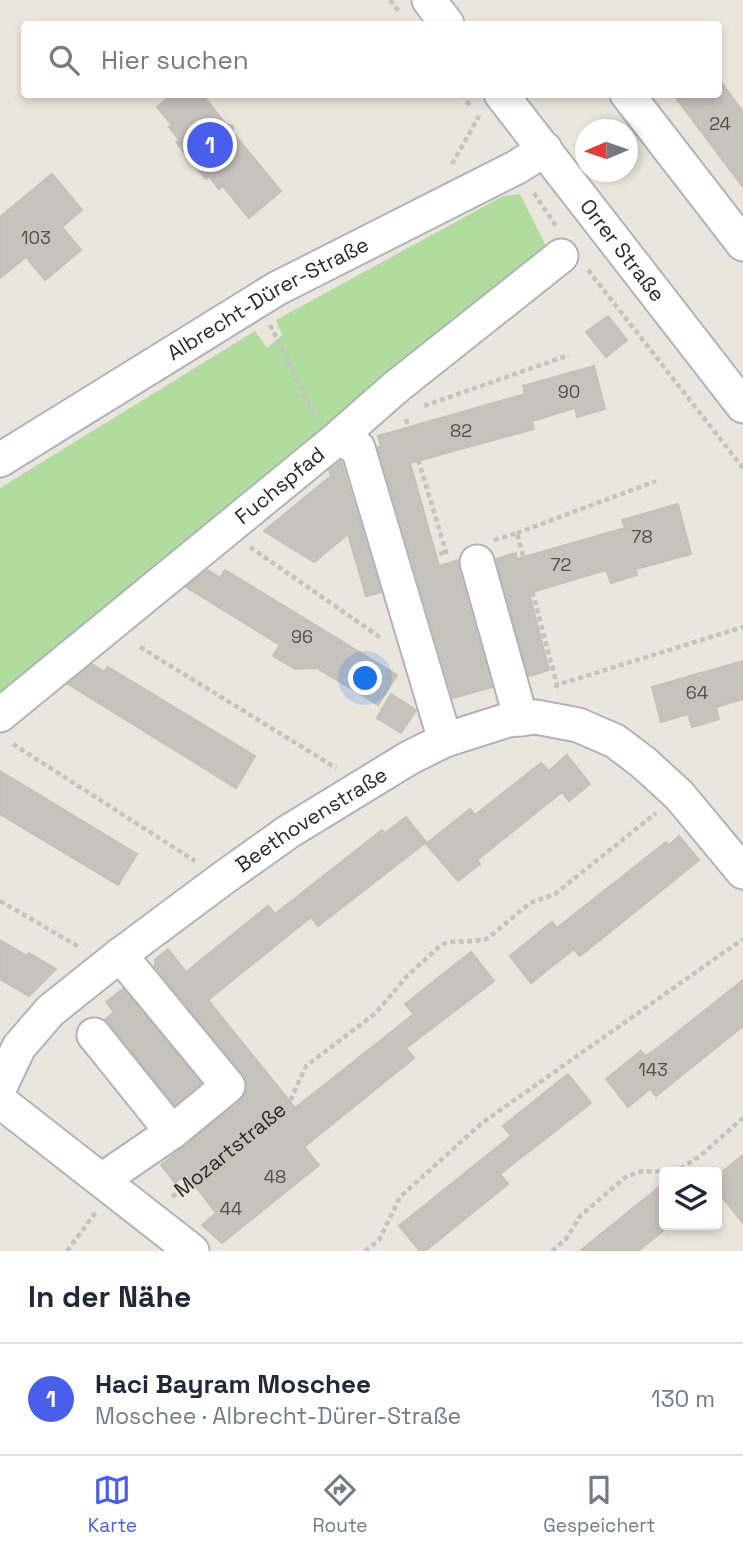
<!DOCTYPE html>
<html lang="de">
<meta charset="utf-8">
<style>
body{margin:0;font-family:"Space Grotesk",sans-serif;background:#f6f6f7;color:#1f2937}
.controls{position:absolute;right:21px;bottom:21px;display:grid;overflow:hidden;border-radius:7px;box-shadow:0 4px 10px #0003}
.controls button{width:63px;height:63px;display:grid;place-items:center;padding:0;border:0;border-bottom:2px solid #e0e1e3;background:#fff;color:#1f2937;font:35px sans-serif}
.compass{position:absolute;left:575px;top:119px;width:63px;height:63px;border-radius:50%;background:#fff;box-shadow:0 4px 10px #0003;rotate:268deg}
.you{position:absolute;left:366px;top:679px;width:24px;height:24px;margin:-18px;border:5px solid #fff;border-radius:50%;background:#1a73e8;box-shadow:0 0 0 10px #1a73e833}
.badge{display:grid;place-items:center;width:46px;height:46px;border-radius:50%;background:#495fec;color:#fff;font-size:23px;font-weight:700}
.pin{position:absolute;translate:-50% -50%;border:4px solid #fff;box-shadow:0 2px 7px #0006}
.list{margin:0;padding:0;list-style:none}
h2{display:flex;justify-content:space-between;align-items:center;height:91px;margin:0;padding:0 28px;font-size:30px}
h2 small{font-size:23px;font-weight:400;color:#747a83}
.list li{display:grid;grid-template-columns:46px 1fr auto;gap:21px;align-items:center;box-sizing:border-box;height:112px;padding:0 28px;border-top:2px solid #e0e1e3}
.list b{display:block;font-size:26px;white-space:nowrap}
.list p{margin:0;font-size:23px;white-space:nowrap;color:#747a83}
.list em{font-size:23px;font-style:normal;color:#747a83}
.icon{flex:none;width:38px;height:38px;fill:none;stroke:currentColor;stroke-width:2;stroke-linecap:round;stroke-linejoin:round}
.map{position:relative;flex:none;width:743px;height:1251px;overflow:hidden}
.search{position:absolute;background:#fff;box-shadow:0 4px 10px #0003;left:21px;right:21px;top:21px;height:77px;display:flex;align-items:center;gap:18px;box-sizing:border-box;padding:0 24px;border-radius:7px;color:#747a83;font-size:26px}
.sheet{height:203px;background:#fff}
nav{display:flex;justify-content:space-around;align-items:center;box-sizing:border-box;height:98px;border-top:2px solid #e0e1e3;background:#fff;font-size:19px;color:#747a83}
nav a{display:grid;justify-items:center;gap:4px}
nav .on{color:#495fec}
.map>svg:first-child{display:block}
</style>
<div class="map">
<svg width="743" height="1251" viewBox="0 0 743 1251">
<rect width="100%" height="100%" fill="#ebe6dd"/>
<path fill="#b0dd9d" d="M 520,194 L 549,252 L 0,702 L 0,488 L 255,331 L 267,348 L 282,335 L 276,320 L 503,196 Z"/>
<g fill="#c6c2bc" stroke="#c6c1b7" stroke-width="2">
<path d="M 721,82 L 743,112 L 743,187 L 673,94 L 718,94 L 718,84 Z"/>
<path d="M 172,94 L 202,94 L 226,124 L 233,126 L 233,133 L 281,191 L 249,218 L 223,186 L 219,189 L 209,176 L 206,179 L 176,142 L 179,140 L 169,127 L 172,125 L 157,107 Z"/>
<path d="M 52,174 L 82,210 L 62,227 L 81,250 L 45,280 L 26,257 L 0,278 L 0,217 Z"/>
<path d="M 608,316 L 627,340 L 606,357 L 586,332 Z"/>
<path d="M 594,366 L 605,409 L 577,417 L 575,408 L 532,421 L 534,429 L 410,463 L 439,566 L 458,560 L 458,567 L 492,687 L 453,698 L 378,447 L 381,447 L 378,436 L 525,394 L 523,386 Z"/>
<path d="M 341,461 L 381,592 L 366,596 L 348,534 L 314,562 L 264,531 L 331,476 L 329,470 Z"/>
<path d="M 678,504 L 691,554 L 636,569 L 637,575 L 611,583 L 606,570 L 529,593 L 549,670 L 529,676 L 496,559 L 516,553 L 517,559 L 625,528 L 622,520 Z"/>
<path d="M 208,570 L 220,578 L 225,570 L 397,675 L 378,705 L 317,668 L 295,669 L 273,656 L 280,645 L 186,587 Z"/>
<path d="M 743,661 L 743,699 L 716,707 L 719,719 L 692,727 L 688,714 L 661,722 L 652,687 Z"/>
<path d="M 92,664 L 104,672 L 108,667 L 255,756 L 236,788 L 68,684 Z"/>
<path d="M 391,694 L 416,710 L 401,733 L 377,718 Z"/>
<path d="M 567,755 L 590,784 L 569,801 L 562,792 L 477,860 L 480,864 L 458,881 L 426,844 L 470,809 L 475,815 L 541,763 L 549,771 Z"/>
<path d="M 0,771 L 137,854 L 118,885 L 0,814 Z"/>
<path d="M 406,817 L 426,842 L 318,926 L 311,917 L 208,1000 L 295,1108 L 414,1014 L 405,1004 L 471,952 L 494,981 L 406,1048 L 414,1058 L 304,1147 L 319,1165 L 222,1243 L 202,1225 L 216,1213 L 186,1174 L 175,1183 L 161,1165 L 240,1101 L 246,1092 L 247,1082 L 243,1074 L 155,967 L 155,960 L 168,949 L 186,972 L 268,906 L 275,914 L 382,830 L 385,833 Z"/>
<path d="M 679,836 L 699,860 L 580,956 L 574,949 L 531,983 L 510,956 L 552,922 L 557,928 L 666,842 L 669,845 Z"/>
<path d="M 0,940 L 27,956 L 29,953 L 56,969 L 29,996 L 0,979 Z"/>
<path d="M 743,980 L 743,1026 L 656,1096 L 650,1089 L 628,1107 L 606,1079 L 641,1051 L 645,1056 L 655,1050 Z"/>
<path d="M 123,989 L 201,1083 L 175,1105 L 109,1023 L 105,1020 L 114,1012 L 106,1002 Z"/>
<path d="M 568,1074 L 591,1103 L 500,1174 L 508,1184 L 425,1251 L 420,1251 L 399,1226 L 511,1136 L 503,1126 Z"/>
<path d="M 743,1155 L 743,1223 L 717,1191 L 717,1176 Z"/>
<path d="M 664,1183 L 664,1230 L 638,1251 L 580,1251 Z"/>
</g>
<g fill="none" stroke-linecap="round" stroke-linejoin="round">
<g stroke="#b0b2bc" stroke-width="37">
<g id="minor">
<path d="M 429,0 L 447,24"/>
<path id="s2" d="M 501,94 L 743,406"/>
<path d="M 627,94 L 743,244"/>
<path d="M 338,438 L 358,448 L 445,740"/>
<path id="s3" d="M 0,460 L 276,289 L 517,167 L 545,149"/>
<path d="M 477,562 L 521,719"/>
<path id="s4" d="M 0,715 L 338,438 L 396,387 L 561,256"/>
<path d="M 94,1035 L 172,1132"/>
<path id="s5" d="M 0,1087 L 19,1047 L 50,1011 L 120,955 L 222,879 L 288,832 L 409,758 L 445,740 L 508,720 L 536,717 L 578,725 L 615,741 L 644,763 L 679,795 L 743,872"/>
<path d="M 0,1101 L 192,1251"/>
<path d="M 102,1180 L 172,1132 L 228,1086 L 120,955"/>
</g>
</g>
<g stroke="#c3c3c3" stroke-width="4.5" stroke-dasharray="5 3.5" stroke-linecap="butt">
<path d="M 390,0 L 400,13"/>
<path d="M 462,94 L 471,107"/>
<path d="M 452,164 L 479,116"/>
<path d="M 534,193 L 556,226"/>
<path d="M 588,270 L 743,468"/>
<path d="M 270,325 L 316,418"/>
<path d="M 424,406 L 569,355"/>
<path d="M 406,419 L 446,552 L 449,551"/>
<path d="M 517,533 L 656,481"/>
<path d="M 494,540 L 517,533 L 557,685"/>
<path d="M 250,547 L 381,638"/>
<path d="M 423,559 L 446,552"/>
<path d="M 140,647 L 336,768"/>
<path d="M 556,688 L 557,685 L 743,627"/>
<path d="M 13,744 L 195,861"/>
<path d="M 0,901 L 81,948"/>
<path id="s1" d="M 172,1197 L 290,1101 L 306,1066 L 376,1013 L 407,976 L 441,945 L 448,942 L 474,941 L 487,939 L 530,903 L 555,894 L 656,813"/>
<path d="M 67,1251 L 96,1212"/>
<path d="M 365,1251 L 379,1240 L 400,1197 L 482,1123 L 743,939"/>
<path d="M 552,1251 L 566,1239 L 580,1216 L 627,1176 L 643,1171 L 663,1172 L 680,1169 L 700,1156 L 743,1118"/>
</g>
<use href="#minor" stroke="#fff" stroke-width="33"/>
</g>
<g text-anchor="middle" stroke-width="6" stroke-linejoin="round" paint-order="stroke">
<g font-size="18" fill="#51504e">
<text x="720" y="130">24</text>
<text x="36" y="244">103</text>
<text x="569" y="398">90</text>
<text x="461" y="437">82</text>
<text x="642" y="543">78</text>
<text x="561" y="571">72</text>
<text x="302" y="643">96</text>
<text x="697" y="699">64</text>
<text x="653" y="1076">143</text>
<text x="275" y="1183">48</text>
<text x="231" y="1215">44</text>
</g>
<g font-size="21" fill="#2a2a2a" stroke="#fff">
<text dy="7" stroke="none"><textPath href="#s2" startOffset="198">Orrer Straße</textPath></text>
<text dy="7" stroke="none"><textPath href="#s3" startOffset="313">Albrecht-Dürer-Straße</textPath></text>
<text dy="7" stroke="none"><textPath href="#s4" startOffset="362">Fuchspfad</textPath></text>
<text dy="7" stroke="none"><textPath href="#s5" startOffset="416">Beethovenstraße</textPath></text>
<text dy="7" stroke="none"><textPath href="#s1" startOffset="75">Mozartstraße</textPath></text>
</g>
</g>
</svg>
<div class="controls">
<button><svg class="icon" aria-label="layers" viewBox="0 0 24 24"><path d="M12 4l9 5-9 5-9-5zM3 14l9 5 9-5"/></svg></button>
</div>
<svg class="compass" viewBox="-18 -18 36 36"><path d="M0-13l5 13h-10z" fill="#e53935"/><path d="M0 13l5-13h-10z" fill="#747a83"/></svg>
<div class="you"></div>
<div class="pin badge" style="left:210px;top:145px">1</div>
<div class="search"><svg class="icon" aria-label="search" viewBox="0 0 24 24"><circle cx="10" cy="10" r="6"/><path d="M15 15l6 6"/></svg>Hier suchen</div>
</div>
<section class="sheet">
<h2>In der Nähe<small></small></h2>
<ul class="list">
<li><span class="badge">1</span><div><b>Haci Bayram Moschee</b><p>Moschee · Albrecht-Dürer-Straße</p></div><em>130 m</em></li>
</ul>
</section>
<nav>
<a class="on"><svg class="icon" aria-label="map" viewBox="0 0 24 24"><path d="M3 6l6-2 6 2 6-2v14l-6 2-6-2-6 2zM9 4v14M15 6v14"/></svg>Karte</a>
<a><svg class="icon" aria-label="directions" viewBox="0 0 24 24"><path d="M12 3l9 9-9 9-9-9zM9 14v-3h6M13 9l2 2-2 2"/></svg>Route</a>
<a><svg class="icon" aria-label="saved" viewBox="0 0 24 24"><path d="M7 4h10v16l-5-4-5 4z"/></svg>Gespeichert</a>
</nav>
